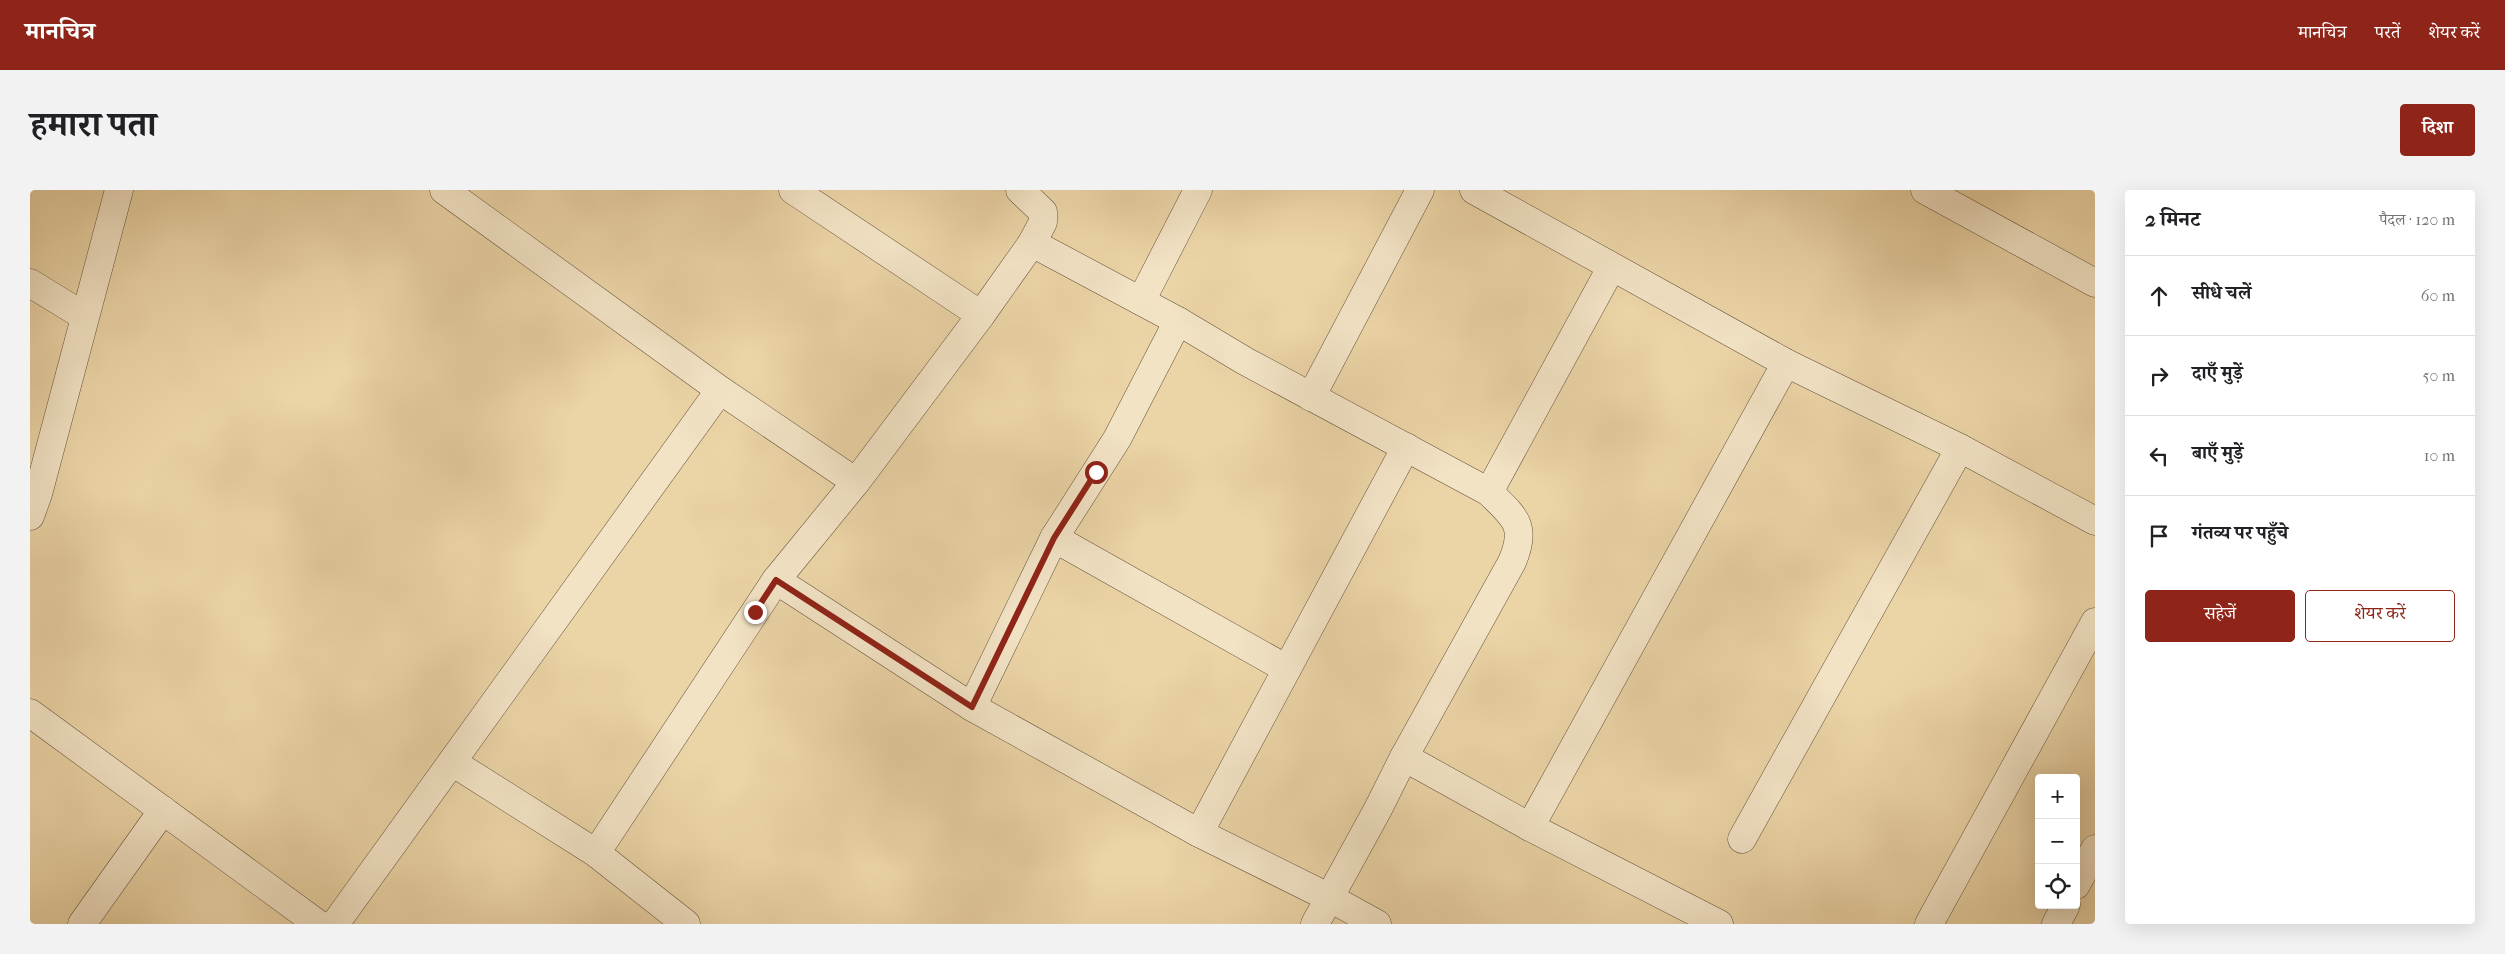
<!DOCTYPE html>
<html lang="hi">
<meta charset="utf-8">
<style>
body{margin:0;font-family:"IM FELL French Canon","Noto Serif Devanagari",serif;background:#f2f2f2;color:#202124}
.controls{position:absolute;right:15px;bottom:15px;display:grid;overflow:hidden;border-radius:5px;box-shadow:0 5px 20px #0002}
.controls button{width:45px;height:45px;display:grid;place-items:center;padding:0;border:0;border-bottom:1px solid #e0e0e0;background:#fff;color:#202124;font:25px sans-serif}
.stop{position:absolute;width:15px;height:15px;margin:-11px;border:4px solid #8f2418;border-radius:50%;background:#fff}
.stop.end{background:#8f2418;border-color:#fff;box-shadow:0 1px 5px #0008}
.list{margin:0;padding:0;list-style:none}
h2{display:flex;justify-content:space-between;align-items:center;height:65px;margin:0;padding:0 20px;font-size:21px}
h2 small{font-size:16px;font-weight:400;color:#757577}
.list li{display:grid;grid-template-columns:32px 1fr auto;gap:15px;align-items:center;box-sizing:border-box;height:80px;padding:0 20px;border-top:1px solid #e0e0e0}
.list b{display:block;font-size:19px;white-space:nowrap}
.list em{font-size:16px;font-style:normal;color:#757577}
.actions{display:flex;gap:10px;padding:15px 20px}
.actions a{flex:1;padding:11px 0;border:1px solid #8f2418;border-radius:5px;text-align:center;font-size:18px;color:#8f2418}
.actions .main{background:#8f2418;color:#fff}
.icon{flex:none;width:28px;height:28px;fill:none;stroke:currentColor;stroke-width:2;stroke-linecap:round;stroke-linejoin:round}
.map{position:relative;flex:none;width:2065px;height:734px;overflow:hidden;border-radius:5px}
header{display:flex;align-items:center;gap:30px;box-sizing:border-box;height:70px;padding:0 25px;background:#8f2418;color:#fff}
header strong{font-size:24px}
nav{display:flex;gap:28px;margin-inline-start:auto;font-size:18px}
.intro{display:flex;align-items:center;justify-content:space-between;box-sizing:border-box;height:120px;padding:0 30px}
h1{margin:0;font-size:35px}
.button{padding:12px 22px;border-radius:5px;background:#8f2418;color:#fff;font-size:18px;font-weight:700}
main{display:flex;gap:30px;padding:0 30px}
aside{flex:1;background:#fff;border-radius:5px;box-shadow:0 5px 20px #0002}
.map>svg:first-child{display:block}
</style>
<header>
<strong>मानचित्र</strong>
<nav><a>मानचित्र</a><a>परतें</a><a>शेयर करें</a></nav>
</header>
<div class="intro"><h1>हमारा पता</h1><a class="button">दिशा</a></div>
<main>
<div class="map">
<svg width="2065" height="734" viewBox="0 0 2065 734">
<rect width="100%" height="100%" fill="#ebd4a6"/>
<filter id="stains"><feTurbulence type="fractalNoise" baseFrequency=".004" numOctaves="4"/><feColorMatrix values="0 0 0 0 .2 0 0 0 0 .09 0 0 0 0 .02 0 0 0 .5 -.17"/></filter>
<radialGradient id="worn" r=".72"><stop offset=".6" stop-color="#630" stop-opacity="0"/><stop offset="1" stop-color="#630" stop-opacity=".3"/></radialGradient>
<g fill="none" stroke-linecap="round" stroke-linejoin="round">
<g stroke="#64523c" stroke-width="29">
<g id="minor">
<path d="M 414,0 L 690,200 L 826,292"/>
<path d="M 763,0 L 951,125"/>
<path d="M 1444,0 L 1756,173 L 1930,258 L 2065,331"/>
<path d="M 1895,0 L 2065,93"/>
<path d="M 1002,53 L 1148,131 L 1215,171 L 1459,302 C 1484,327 1498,335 1482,372 L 1374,567 L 1348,619 L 1285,734"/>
<path d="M 0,93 L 54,126"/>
<path d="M 1111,111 L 1168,0"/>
<path d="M 1281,207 L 1390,0"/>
<path d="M 1459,302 L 1581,78"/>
<path d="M 0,326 L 8,304 L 89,0"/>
<path d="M 1024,348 L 1257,479"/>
<path d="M 746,390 L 942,517 L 1169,643 L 1300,708 L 1347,734"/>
<path d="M 942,517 L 1024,348 L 1087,249 L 1148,131"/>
<path d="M 0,523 L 288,734"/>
<path d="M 1374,567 L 1500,637 L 1689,734"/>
<path d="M 422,572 L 566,663 L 656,734"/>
<path d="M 1500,637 L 1756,173"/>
<path d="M 1169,643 L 1376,257"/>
<path d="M 1712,649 L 1930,258"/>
<path d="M 566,663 L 746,390 L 826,292 L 951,125 L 1002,53 L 1013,32 L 1013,22 L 990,0"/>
<path d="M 2046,695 L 2065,659"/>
<path d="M 52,734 L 133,620"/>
<path d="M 305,734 L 690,200"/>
<path d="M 1899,734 L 2065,432"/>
<path d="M 2026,734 L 2036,715"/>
</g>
</g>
<use href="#minor" stroke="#f2e3c5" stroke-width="28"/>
</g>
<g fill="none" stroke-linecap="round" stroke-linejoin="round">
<path stroke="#8f2418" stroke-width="6" d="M 725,422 L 746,390 L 942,517 L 1024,348 L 1066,282"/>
</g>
<rect width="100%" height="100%" filter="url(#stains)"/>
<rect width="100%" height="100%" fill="url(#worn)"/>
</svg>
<div class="controls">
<button>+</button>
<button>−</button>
<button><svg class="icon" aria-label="locate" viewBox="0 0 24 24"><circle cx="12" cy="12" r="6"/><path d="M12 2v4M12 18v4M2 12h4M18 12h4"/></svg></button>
</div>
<div class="stop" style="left:1066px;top:282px"></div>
<div class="stop end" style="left:725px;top:422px"></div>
</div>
<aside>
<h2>2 मिनट<small>पैदल · 120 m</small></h2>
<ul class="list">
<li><svg class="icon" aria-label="ahead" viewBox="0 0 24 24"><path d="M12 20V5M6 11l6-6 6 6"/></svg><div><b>सीधे चलें</b></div><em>60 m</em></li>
<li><svg class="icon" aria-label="right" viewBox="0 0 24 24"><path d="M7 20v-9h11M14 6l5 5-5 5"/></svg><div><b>दाएँ मुड़ें</b></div><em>50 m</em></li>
<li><svg class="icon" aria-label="left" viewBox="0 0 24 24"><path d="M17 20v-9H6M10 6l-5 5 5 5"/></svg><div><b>बाएँ मुड़ें</b></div><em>10 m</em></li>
<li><svg class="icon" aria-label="arrive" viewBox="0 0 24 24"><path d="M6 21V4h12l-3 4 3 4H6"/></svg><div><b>गंतव्य पर पहुँचे</b></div></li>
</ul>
<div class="actions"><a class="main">सहेजें</a><a>शेयर करें</a></div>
</aside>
</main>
